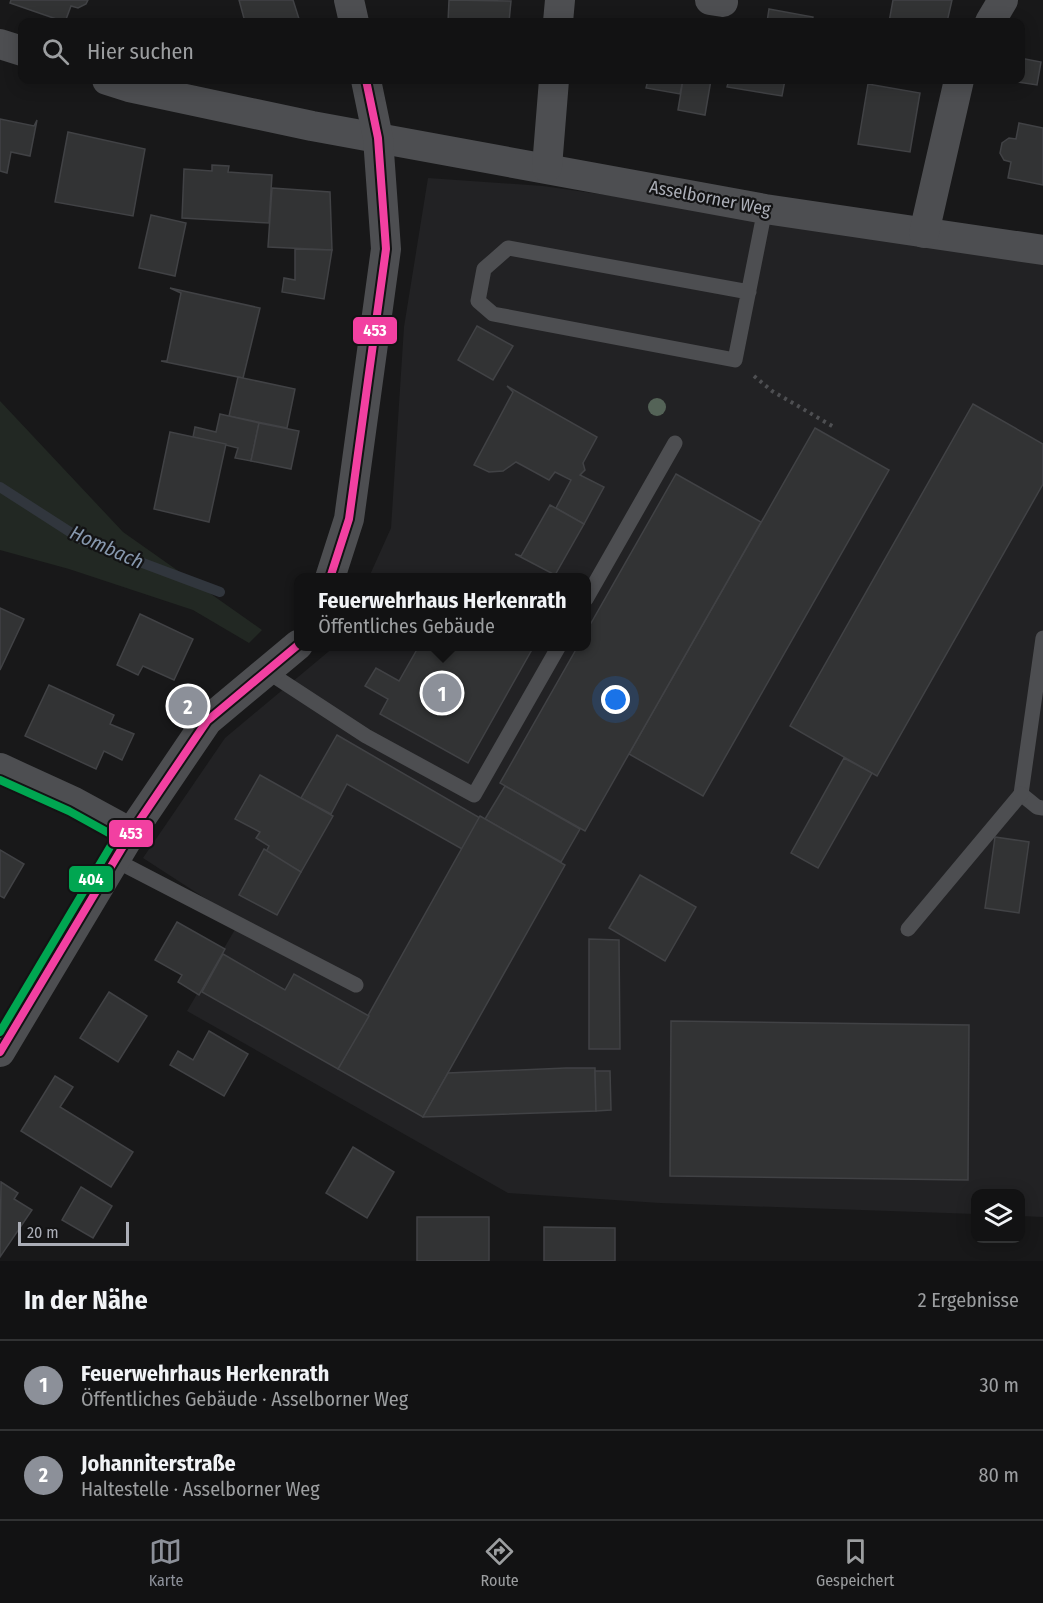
<!DOCTYPE html>
<html lang="de">
<meta charset="utf-8">
<style>
body{margin:0;font-family:"Fira Sans Condensed",sans-serif;background:#1b1b1c;color:#f1f3f6}
.controls{position:absolute;right:18px;bottom:18px;display:grid;overflow:hidden;border-radius:12px;box-shadow:0 3px 15px #0003}
.controls button{width:54px;height:54px;display:grid;place-items:center;padding:0;border:0;border-bottom:2px solid #313233;background:#121213;color:#f1f3f6;font:30px sans-serif}
.scale{position:absolute;left:18px;bottom:15px;width:111px;box-sizing:border-box;padding-left:6px;border:3px solid #abaeb7;border-top:0;font-size:16px;line-height:21px;white-space:nowrap;color:#abaeb7;-webkit-text-stroke:4px #131314;paint-order:stroke}
.you{position:absolute;left:616px;top:700px;width:21px;height:21px;margin:-15px;border:4px solid #fff;border-radius:50%;background:#1a73e8;box-shadow:0 0 0 9px #1a73e833}
.badge{display:grid;place-items:center;width:39px;height:39px;border-radius:50%;background:#8c9099;color:#fff;font-size:20px;font-weight:700}
.pin{position:absolute;translate:-50% -50%;border:3px solid #fff;box-shadow:0 2px 6px #0006}
.popup{position:absolute;left:294px;top:573px;width:297px;height:78px;box-sizing:border-box;display:grid;place-content:center;border-radius:12px;background:#121213;filter:drop-shadow(0 2px 4px #0005);font-size:20px;white-space:nowrap;color:#9c9ea0}
.popup b{font-size:22px;color:#f1f3f6}
.popup::after{content:'';position:absolute;left:50%;top:100%;margin-left:-12px;border:12px solid transparent;border-top-color:#121213}
.list{margin:0;padding:0;list-style:none}
h2{display:flex;justify-content:space-between;align-items:center;height:78px;margin:0;padding:0 24px;font-size:26px}
h2 small{font-size:20px;font-weight:400;color:#9c9ea0}
.list li{display:grid;grid-template-columns:39px 1fr auto;gap:18px;align-items:center;box-sizing:border-box;height:90px;padding:0 24px;border-top:2px solid #313233}
.list b{display:block;font-size:22px;white-space:nowrap}
.list p{margin:0;font-size:20px;white-space:nowrap;color:#9c9ea0}
.list em{font-size:20px;font-style:normal;color:#9c9ea0}
.icon{flex:none;width:33px;height:33px;fill:none;stroke:currentColor;stroke-width:2;stroke-linecap:round;stroke-linejoin:round}
.map{position:relative;flex:none;width:1043px;height:1261px;overflow:hidden}
.search{position:absolute;background:#121213;box-shadow:0 3px 15px #0003;left:18px;right:18px;top:18px;height:66px;display:flex;align-items:center;gap:15px;box-sizing:border-box;padding:0 21px;border-radius:12px;color:#9c9ea0;font-size:22px}
.sheet{height:258px;background:#121213}
nav{display:flex;justify-content:space-around;align-items:center;box-sizing:border-box;height:84px;border-top:2px solid #313233;background:#121213;font-size:16px;color:#9c9ea0}
nav a{display:grid;justify-items:center;gap:3px}
nav .on{color:#8c9099}
.map>svg:first-child{display:block}
</style>
<div class="map">
<svg width="1043" height="1261" viewBox="0 0 1043 1261">
<rect width="100%" height="100%" fill="#181819"/>
<path fill="#222224" d="M 428,178 L 543,186 L 923,240 L 1043,237 L 1043,1217 L 1021,1216 L 1020,1194 L 976,1194 L 975,1214 L 660,1203 L 508,1193 L 187,1011 L 240,921 L 143,858 L 225,738 L 334,647 L 586,646 L 586,578 L 369,577 L 391,528 L 404,327 Z"/>
<path fill="#222823" d="M 0,401 L 123,532 L 262,630 L 249,643 L 193,610 L 69,569 L 0,550 Z"/>
<g fill="none" stroke-linecap="round" stroke-linejoin="round">
<path stroke="#31363d" stroke-width="10" d="M 0,487 L 84,541 L 220,592"/>
</g>
<g fill="#323334" stroke="#414245" stroke-width="1.5">
<path d="M 11,0 L 88,0 L 86,4 L 78,8 L 71,6 L 65,22 L 10,3 Z"/>
<path d="M 239,0 L 293,0 L 300,22 L 245,22 Z"/>
<path d="M 449,0 L 511,1 L 509,22 L 448,22 Z"/>
<path d="M 893,0 L 952,0 L 947,22 L 889,22 Z"/>
<path d="M 769,9 L 813,17 L 812,22 L 767,22 Z"/>
<path d="M 1020,58 L 1041,62 L 1037,85 L 1005,80 L 1020,80 Z"/>
<path d="M 648,80 L 683,80 L 680,94 L 646,88 Z"/>
<path d="M 683,80 L 711,80 L 705,115 L 678,110 Z"/>
<path d="M 729,80 L 785,80 L 782,96 L 727,87 Z"/>
<path d="M 868,84 L 920,93 L 910,152 L 858,144 Z"/>
<path d="M 0,119 L 34,126 L 37,120 L 30,156 L 11,152 L 7,173 L 0,171 Z"/>
<path d="M 1019,123 L 1043,128 L 1043,185 L 1008,178 L 1011,162 L 1004,160 L 1000,153 L 1002,143 L 1009,138 L 1016,139 Z"/>
<path d="M 68,132 L 145,149 L 133,216 L 55,202 Z"/>
<path d="M 212,165 L 229,166 L 228,172 L 272,175 L 269,223 L 182,218 L 184,169 L 212,171 Z"/>
<path d="M 272,188 L 330,192 L 332,250 L 268,247 Z"/>
<path d="M 151,215 L 186,223 L 175,276 L 139,268 Z"/>
<path d="M 295,249 L 332,250 L 324,299 L 282,292 L 284,278 L 295,280 Z"/>
<path d="M 170,288 L 260,308 L 243,378 L 161,361 L 167,361 L 181,293 Z"/>
<path d="M 477,326 L 513,346 L 493,380 L 458,360 Z"/>
<path d="M 238,377 L 295,389 L 287,428 L 229,416 Z"/>
<path d="M 507,386 L 597,437 L 583,463 L 585,470 L 580,475 L 604,487 L 584,524 L 556,508 L 571,480 L 555,472 L 549,480 L 516,462 L 503,471 L 489,472 L 474,465 L 513,392 Z"/>
<path d="M 973,404 L 1043,444 L 1043,484 L 877,776 L 790,726 Z"/>
<path d="M 220,414 L 259,423 L 251,461 L 235,458 L 238,448 L 193,437 L 195,427 L 216,432 Z"/>
<path d="M 259,423 L 299,431 L 291,469 L 251,461 Z"/>
<path d="M 815,428 L 889,470 L 703,796 L 629,754 Z"/>
<path d="M 170,432 L 226,444 L 209,522 L 154,509 Z"/>
<path d="M 676,474 L 761,522 L 585,831 L 500,783 L 578,646 L 586,646 L 586,632 Z"/>
<path d="M 550,505 L 584,524 L 555,575 L 515,554 L 521,556 Z"/>
<path d="M 0,608 L 24,619 L 0,670 Z"/>
<path d="M 140,614 L 193,639 L 174,680 L 143,666 L 138,675 L 117,665 Z"/>
<path d="M 419,646 L 534,646 L 468,763 L 380,714 L 388,699 L 365,686 L 376,668 L 399,681 Z"/>
<path d="M 49,685 L 114,715 L 110,724 L 134,734 L 122,760 L 104,751 L 96,769 L 25,736 Z"/>
<path d="M 337,735 L 480,818 L 462,849 L 347,784 L 331,814 L 301,798 Z"/>
<path d="M 844,758 L 872,773 L 818,868 L 791,853 Z"/>
<path d="M 260,775 L 333,816 L 301,872 L 266,852 L 269,846 L 256,838 L 260,832 L 235,819 Z"/>
<path d="M 505,786 L 580,829 L 561,862 L 485,819 Z"/>
<path d="M 480,816 L 565,865 L 423,1117 L 338,1069 Z"/>
<path d="M 995,837 L 1029,842 L 1019,913 L 985,908 Z"/>
<path d="M 264,849 L 301,872 L 277,915 L 239,895 Z"/>
<path d="M 0,850 L 24,864 L 4,898 L 0,896 Z"/>
<path d="M 640,875 L 696,907 L 665,961 L 609,928 Z"/>
<path d="M 177,922 L 225,949 L 199,995 L 178,982 L 182,975 L 155,960 Z"/>
<path d="M 589,939 L 619,940 L 620,1049 L 589,1049 Z"/>
<path d="M 223,954 L 285,990 L 294,974 L 369,1016 L 338,1069 L 202,992 Z"/>
<path d="M 109,992 L 147,1016 L 118,1062 L 80,1038 Z"/>
<path d="M 671,1021 L 969,1025 L 968,1180 L 670,1176 Z"/>
<path d="M 209,1031 L 248,1054 L 224,1096 L 170,1065 L 178,1051 L 193,1060 Z"/>
<path d="M 566,1068 L 595,1068 L 596,1111 L 423,1117 L 448,1073 Z"/>
<path d="M 595,1071 L 610,1071 L 611,1110 L 596,1111 Z"/>
<path d="M 55,1076 L 73,1087 L 60,1107 L 133,1152 L 111,1187 L 21,1131 Z"/>
<path d="M 353,1147 L 394,1172 L 367,1218 L 326,1193 Z"/>
<path d="M 1,1182 L 18,1193 L 14,1199 L 32,1210 L 0,1257 Z"/>
<path d="M 81,1187 L 112,1206 L 93,1238 L 62,1220 Z"/>
<rect x="417" y="1217" width="72" height="44"/>
<path d="M 544,1227 L 615,1228 L 615,1261 L 544,1261 Z"/>
</g>
<g fill="none" stroke-linecap="round" stroke-linejoin="round">
<path stroke="#4e4f52" stroke-width="4" stroke-dasharray="3 4.5" stroke-linecap="butt" d="M 754,376 L 772,391 L 834,427"/>
<g stroke="#4d4e51" stroke-width="15">
<path d="M 749,292 L 508,248 L 484,269 L 478,301 L 493,314 L 735,360 L 765,209"/>
<path d="M 586,599 L 675,443"/>
<path d="M 1043,638 L 1021,794 L 1037,807 L 1043,808"/>
<path d="M 268,672 L 366,736 L 474,795 L 559,646"/>
<path d="M 115,860 L 356,985"/>
<path d="M 908,929 L 1021,794"/>
</g>
<g stroke="#4d4e51" stroke-width="30">
<path d="M 349,0 L 354,22"/>
<path d="M 710,0 L 723,2"/>
<path d="M 558,22 L 560,0"/>
<path d="M 990,22 L 1003,0"/>
<path d="M 0,44 L 22,51"/>
<path d="M 107,80 L 129,87 L 312,126 L 765,209 L 1043,250"/>
<path d="M 547,167 L 554,80"/>
<path d="M 924,233 L 959,80"/>
<path d="M 330,578 L 349,519 L 386,249 L 378,138 L 366,80"/>
<path d="M 0,768 L 74,802 L 131,833"/>
<path d="M 0,1052 L 131,833 L 207,721 L 298,645"/>
</g>
<g stroke="#131314" stroke-width="12">
<g id="bus-1">
<path d="M 330,578 L 349,519 L 386,249 L 378,138 L 366,80"/>
<path d="M 0,1052 L 131,833 L 207,721 L 298,645"/>
</g>
</g>
<g stroke="#131314" stroke-width="12">
<path id="bus-2" d="M 0,780 L 69,811 L 116,837 L 0,1032"/>
</g>
<use href="#bus-1" stroke="#f240a1" stroke-width="8"/>
<use href="#bus-2" stroke="#00a651" stroke-width="8"/>
</g>
<circle fill="#546357" cx="657" cy="407" r="9"/>
<g text-anchor="middle" stroke-width="4.5" stroke-linejoin="round" paint-order="stroke">
<g font-size="18" fill="#abaeb7" stroke="#131314">
<text transform="translate(710 198) rotate(11)" y="6">Asselborner Weg</text>
</g>
<g font-size="20" font-style="italic" fill="#8798ae" stroke="#131314">
<text transform="translate(107 547) rotate(24)" y="7">Hombach</text>
</g>
</g>
<g stroke="#131314" stroke-width="2">
<rect x="352" y="316" width="46" height="29" rx="6" fill="#f240a1"/>
<rect x="108" y="819" width="46" height="29" rx="6" fill="#f240a1"/>
<rect x="68" y="865" width="46" height="28" rx="6" fill="#00a651"/>
</g>
<g font-size="16" text-anchor="middle" font-weight="bold" fill="#fff">
<text x="375" y="336">453</text>
<text x="131" y="839">453</text>
<text x="91" y="885">404</text>
</g>
</svg>
<div class="controls">
<button><svg class="icon" aria-label="layers" viewBox="0 0 24 24"><path d="M12 4l9 5-9 5-9-5zM3 14l9 5 9-5"/></svg></button>
</div>
<div class="scale">20 m</div>
<div class="you"></div>
<div class="pin badge" style="left:442px;top:693px">1</div>
<div class="popup"><b>Feuerwehrhaus Herkenrath</b>Öffentliches Gebäude</div>
<div class="pin badge" style="left:188px;top:706px">2</div>
<div class="search"><svg class="icon" aria-label="search" viewBox="0 0 24 24"><circle cx="10" cy="10" r="6"/><path d="M15 15l6 6"/></svg>Hier suchen</div>
</div>
<section class="sheet">
<h2>In der Nähe<small>2 Ergebnisse</small></h2>
<ul class="list">
<li><span class="badge">1</span><div><b>Feuerwehrhaus Herkenrath</b><p>Öffentliches Gebäude · Asselborner Weg</p></div><em>30 m</em></li>
<li><span class="badge">2</span><div><b>Johanniterstraße</b><p>Haltestelle · Asselborner Weg</p></div><em>80 m</em></li>
</ul>
</section>
<nav>
<a class="on"><svg class="icon" aria-label="map" viewBox="0 0 24 24"><path d="M3 6l6-2 6 2 6-2v14l-6 2-6-2-6 2zM9 4v14M15 6v14"/></svg>Karte</a>
<a><svg class="icon" aria-label="directions" viewBox="0 0 24 24"><path d="M12 3l9 9-9 9-9-9zM9 14v-3h6M13 9l2 2-2 2"/></svg>Route</a>
<a><svg class="icon" aria-label="saved" viewBox="0 0 24 24"><path d="M7 4h10v16l-5-4-5 4z"/></svg>Gespeichert</a>
</nav>
